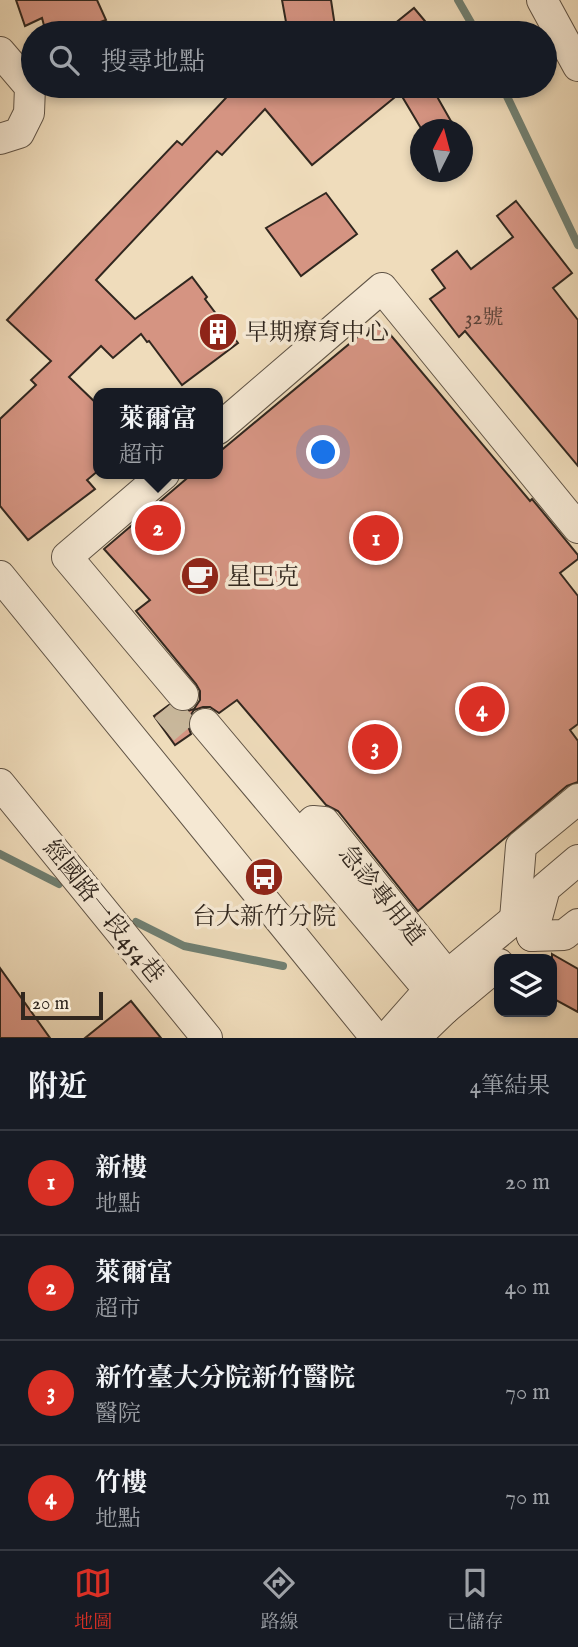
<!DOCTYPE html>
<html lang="zh-TW">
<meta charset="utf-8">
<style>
body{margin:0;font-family:"IM FELL English","Noto Serif TC",serif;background:#20242c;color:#f1f3f6}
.controls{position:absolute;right:21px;bottom:21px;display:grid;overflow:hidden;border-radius:14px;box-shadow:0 4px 10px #0003}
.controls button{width:63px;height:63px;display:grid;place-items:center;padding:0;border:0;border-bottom:2px solid #363941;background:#171b24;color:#f1f3f6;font:35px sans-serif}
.compass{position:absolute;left:410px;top:119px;width:63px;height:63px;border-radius:50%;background:#171b24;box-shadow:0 4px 10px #0003;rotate:6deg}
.scale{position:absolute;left:21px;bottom:18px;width:82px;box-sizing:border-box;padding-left:7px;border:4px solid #31271f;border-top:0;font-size:19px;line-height:24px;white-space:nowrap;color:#31271f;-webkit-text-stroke:5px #f5e8d3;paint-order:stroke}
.you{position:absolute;left:324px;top:453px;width:24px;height:24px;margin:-18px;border:5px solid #fff;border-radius:50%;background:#1a73e8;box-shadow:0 0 0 10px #1a73e833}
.badge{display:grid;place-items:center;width:46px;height:46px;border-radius:50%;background:#d93025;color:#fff;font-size:23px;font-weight:700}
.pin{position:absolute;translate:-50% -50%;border:4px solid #fff;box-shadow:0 2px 7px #0006}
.popup{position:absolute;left:93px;top:388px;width:130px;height:91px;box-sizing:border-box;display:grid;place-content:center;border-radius:14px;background:#171b24;filter:drop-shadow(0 2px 5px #0005);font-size:23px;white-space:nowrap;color:#9ea1a6}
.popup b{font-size:26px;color:#f1f3f6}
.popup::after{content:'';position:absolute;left:50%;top:100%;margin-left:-14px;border:14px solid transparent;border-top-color:#171b24}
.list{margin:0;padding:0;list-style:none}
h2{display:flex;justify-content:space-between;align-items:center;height:91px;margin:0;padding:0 28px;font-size:30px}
h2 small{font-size:23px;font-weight:400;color:#9ea1a6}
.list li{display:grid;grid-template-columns:46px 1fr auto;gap:21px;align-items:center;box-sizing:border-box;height:105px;padding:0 28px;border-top:2px solid #363941}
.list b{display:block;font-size:26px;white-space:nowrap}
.list p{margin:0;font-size:23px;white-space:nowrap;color:#9ea1a6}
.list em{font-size:23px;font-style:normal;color:#9ea1a6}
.icon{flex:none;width:38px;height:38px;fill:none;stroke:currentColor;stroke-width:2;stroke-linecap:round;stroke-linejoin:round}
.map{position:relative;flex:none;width:578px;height:1038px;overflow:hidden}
.search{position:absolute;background:#171b24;box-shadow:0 4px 10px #0003;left:21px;right:21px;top:21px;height:77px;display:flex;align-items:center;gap:18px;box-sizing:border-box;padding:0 24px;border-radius:38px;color:#9ea1a6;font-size:26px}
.sheet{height:511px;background:#171b24}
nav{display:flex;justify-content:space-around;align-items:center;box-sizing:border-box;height:98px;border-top:2px solid #363941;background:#171b24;font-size:19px;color:#9ea1a6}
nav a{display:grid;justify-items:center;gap:4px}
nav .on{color:#d93025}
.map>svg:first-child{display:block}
</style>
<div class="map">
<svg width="578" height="1038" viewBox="0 0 578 1038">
<rect width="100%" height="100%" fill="#efdcbb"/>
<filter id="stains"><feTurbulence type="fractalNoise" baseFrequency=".00286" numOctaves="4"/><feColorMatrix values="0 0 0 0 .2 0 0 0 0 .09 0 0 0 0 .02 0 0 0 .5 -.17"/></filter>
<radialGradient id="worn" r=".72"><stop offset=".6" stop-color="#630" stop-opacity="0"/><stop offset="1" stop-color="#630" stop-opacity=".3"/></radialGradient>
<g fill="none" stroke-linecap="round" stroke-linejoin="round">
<g stroke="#718072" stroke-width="8">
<path d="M 458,0 L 477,33"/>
<path d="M 502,86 L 578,245"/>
<path d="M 0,854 L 59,884"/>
<path d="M 136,922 L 184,946 L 283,966"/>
</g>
</g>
<g fill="#d59482" stroke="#31271f" stroke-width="2">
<path d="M 16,0 L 97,0 L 106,20 L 69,33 L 46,33 L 42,18 L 25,26 Z"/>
<path d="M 282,0 L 331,0 L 336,33 L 288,33 Z"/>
<path d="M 414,8 L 435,33 L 383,33 Z"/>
<path d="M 237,86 L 431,86 L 456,130 L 422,130 L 400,93 L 312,165 L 265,109 L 222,155 L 217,151 L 96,280 L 135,319 L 192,277 L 207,297 L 205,299 L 238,343 L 182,385 L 149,341 L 147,342 L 141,334 L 113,358 L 101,346 L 69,377 L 99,406 L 99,470 L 87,480 L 95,489 L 28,540 L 0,506 L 0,419 L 36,385 L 31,380 L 51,361 L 7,320 L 177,141 L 182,145 Z"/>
<path d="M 326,193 L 357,234 L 301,276 L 266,228 Z"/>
<path d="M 516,201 L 572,273 L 553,288 L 578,320 L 578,466 L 465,331 L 459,337 L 430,299 L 445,288 L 432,270 L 457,251 L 471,269 L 513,237 L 497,216 Z"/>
<path d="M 378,320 L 530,501 L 532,499 L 578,555 L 578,559 L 560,573 L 578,596 L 578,724 L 570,730 L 578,741 L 578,782 L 567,786 L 418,911 L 338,811 L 326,805 L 237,700 L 219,713 L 210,707 L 203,707 L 194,710 L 188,719 L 188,726 L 191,734 L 175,745 L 154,716 L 169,705 L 178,712 L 185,712 L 194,709 L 200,700 L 200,691 L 196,684 L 136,611 L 150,600 L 104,549 L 192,474 L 218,474 L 218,453 Z"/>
<path d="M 552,954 L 578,969 L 578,1012 L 552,998 Z"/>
<path d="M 0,968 L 50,1038 L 0,1038 Z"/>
<path d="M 131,1001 L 161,1038 L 85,1038 Z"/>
</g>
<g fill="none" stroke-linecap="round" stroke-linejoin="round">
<path stroke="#c9b89c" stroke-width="30" stroke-dasharray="30 15" stroke-linecap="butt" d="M 166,708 L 189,735"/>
<g stroke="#605446" stroke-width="32">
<g id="minor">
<path d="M 542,0 L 578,66"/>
<path d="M 0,52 L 30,87 L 29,113 L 19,133 L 0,139"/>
<path d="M 218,429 L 382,288 L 578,528"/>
<path d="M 164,474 L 67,557 L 183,695"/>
<path d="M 0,576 L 376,1038"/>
<path d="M 205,724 L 445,1009"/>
<path d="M 0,784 L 207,1038"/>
<path d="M 303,840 L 304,830 L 313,821 L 324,822 L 447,975 L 464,993"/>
<path d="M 515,919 L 521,846 L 578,799"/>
<path d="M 532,936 L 545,888 L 578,860"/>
<path d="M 532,936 L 564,935 L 578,924"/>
<path d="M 390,1038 L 390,1034 L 428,991 L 515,919"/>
<path d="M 415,1038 L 445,1009 L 499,964"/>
</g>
</g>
<use href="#minor" stroke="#f5e8d3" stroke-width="30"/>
</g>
<defs>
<g id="building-disc" transform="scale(2.0125)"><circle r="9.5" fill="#8f2418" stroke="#f5e8d3"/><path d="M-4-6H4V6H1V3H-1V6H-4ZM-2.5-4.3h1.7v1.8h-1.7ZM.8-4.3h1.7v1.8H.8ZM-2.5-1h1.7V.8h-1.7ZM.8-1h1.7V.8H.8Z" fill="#fff"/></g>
<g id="cafe-disc" transform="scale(2.0125)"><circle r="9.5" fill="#8f2418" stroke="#f5e8d3"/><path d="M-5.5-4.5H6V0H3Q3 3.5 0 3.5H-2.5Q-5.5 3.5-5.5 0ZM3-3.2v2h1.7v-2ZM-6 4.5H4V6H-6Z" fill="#fff"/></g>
<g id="bus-disc" transform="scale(2.0125)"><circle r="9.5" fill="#8f2418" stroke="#f5e8d3"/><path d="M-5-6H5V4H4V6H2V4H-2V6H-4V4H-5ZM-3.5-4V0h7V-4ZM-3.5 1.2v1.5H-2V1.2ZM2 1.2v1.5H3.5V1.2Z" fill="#fff"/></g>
</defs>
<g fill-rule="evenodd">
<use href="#building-disc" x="218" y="332"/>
<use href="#cafe-disc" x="200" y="576"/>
<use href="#bus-disc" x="264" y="877"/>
</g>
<g text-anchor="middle" stroke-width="7" stroke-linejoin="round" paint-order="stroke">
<g font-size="21" fill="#5a4238">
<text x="484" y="324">32號</text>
</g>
<g font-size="24" fill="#31271f" stroke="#f5e8d3" text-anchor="start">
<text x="245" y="340">早期療育中心</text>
<text x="227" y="584">星巴克</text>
<text x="264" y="924" text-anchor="middle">台大新竹分院</text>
</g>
<g font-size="24" fill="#31271f" stroke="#f5e8d3">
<text transform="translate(382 895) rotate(51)" y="8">急診專用道</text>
<text transform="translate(104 911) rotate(51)" y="8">經國路一段454巷</text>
</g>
</g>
<rect width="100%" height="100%" filter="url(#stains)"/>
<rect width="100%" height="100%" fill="url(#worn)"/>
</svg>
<div class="controls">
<button><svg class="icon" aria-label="layers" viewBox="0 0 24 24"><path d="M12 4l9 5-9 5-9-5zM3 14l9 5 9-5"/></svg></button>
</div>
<svg class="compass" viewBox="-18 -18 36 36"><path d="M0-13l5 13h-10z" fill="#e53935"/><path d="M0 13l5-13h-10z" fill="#9ea1a6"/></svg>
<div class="scale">20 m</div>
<div class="you"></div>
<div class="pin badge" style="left:376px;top:538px">1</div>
<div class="pin badge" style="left:158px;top:528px">2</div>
<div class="popup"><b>萊爾富</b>超市</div>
<div class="pin badge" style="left:375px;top:747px">3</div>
<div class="pin badge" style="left:482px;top:709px">4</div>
<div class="search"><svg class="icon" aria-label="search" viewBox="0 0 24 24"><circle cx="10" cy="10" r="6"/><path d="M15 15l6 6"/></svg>搜尋地點</div>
</div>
<section class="sheet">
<h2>附近<small>4筆結果</small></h2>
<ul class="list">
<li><span class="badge">1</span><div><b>新樓</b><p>地點</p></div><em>20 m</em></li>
<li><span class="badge">2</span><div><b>萊爾富</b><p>超市</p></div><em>40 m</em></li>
<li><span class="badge">3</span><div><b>新竹臺大分院新竹醫院</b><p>醫院</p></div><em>70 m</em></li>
<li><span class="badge">4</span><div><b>竹樓</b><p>地點</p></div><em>70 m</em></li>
</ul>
</section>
<nav>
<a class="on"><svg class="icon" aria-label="map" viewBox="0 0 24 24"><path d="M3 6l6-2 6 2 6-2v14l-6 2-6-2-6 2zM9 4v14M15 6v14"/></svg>地圖</a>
<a><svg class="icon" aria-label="directions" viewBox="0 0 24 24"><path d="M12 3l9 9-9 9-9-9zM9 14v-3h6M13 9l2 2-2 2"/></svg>路線</a>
<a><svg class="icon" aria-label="saved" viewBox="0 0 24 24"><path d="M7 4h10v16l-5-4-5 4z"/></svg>已儲存</a>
</nav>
